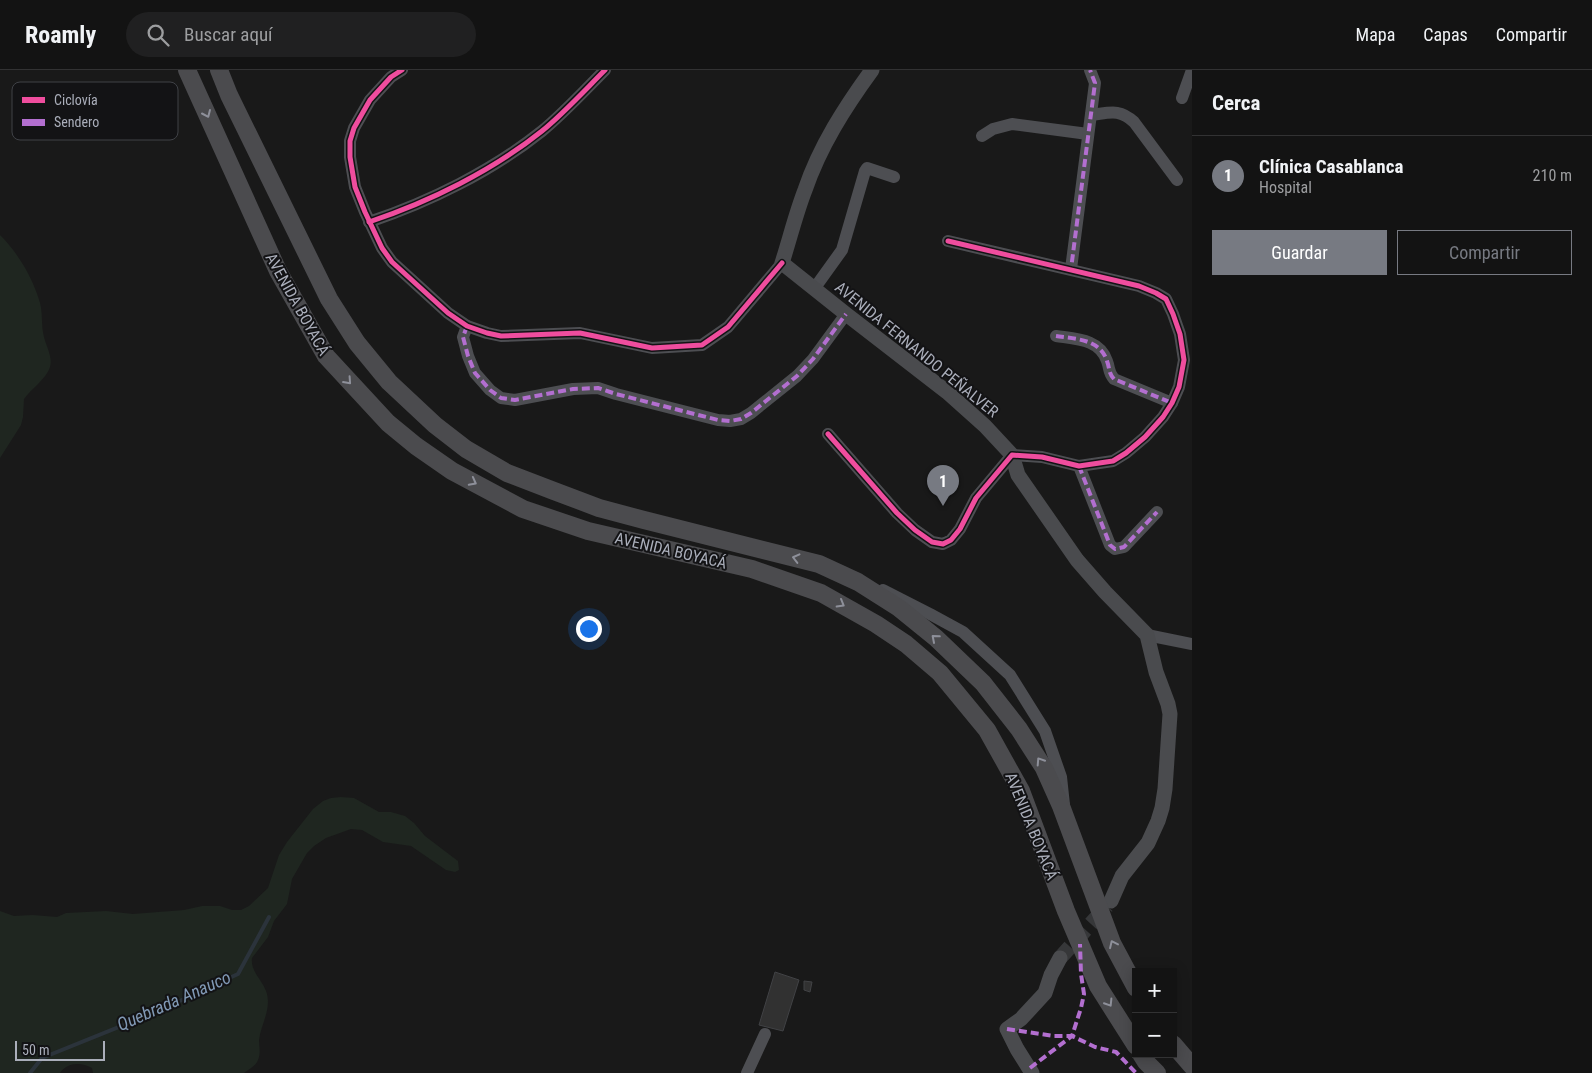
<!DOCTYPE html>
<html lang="es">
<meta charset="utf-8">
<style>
body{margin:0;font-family:"Roboto Condensed",sans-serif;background:#202021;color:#f1f3f6}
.controls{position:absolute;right:15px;bottom:15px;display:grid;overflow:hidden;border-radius:0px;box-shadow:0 2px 12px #0003}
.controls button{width:45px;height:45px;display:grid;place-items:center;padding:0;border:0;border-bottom:1px solid #323233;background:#131313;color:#f1f3f6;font:25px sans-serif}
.scale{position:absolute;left:15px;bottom:12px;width:90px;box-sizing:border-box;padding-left:5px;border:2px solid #aaaeba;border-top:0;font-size:14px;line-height:18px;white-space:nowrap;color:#aaaeba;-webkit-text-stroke:4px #131315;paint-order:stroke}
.you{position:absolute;left:588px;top:558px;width:18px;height:18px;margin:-12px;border:4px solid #fff;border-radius:50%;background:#1a73e8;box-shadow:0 0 0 8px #1a73e833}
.badge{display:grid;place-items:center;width:32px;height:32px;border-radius:50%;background:#777a82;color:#fff;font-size:16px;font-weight:700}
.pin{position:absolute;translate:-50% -41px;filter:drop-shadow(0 1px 2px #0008)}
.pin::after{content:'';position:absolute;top:26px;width:18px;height:15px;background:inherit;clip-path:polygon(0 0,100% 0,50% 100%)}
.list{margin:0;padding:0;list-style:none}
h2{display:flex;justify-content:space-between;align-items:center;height:65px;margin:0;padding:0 20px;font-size:21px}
h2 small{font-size:16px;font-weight:400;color:#9d9ea0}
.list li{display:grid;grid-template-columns:32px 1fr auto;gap:15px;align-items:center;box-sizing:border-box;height:80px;padding:0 20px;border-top:1px solid #323233}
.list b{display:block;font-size:19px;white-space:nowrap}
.list p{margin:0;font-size:16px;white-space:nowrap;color:#9d9ea0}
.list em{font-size:16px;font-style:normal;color:#9d9ea0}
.actions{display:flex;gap:10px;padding:15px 20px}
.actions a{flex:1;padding:11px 0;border:1px solid #777a82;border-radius:0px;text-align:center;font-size:18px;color:#777a82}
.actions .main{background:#777a82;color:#fff}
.icon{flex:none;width:28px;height:28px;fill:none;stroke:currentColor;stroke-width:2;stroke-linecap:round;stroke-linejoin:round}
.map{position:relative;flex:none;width:1192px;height:1003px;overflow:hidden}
header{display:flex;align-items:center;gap:30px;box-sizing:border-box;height:70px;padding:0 25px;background:#131313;border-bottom:1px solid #323233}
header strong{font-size:24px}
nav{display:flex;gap:28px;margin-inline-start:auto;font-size:18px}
.search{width:350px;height:45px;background:#202021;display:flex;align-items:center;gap:12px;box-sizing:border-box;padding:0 18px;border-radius:28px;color:#9d9ea0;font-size:19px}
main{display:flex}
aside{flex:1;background:#131313}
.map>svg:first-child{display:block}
</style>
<header>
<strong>Roamly</strong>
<div class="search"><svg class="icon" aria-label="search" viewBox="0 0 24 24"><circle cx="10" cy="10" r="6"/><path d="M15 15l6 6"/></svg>Buscar aquí</div>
<nav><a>Mapa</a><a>Capas</a><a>Compartir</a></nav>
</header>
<main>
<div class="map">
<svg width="1192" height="1003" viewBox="0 0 1192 1003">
<rect width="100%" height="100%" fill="#191919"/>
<g fill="#1f2620">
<path d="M 0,165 C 18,183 33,208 40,233 C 43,244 41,256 44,267 C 46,276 53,287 50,297 C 47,308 31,319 24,329 L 23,347 L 21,355 L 0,388 Z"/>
<path d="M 341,727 L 354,728 L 379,742 L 391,742 L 405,746 L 414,753 L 425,766 L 454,788 L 458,791 L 459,800 L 455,802 L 446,800 L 411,776 L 383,772 L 362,760 L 351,759 L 326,768 L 314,776 L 307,783 L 292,809 L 287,834 L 274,851 L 268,867 L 252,888 C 250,902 264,911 267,924 C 271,941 261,954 259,970 C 259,976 261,983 258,990 C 256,996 249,999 244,1003 L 93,1003 L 92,998 C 81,992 67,992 60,1003 L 0,1003 L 0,841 L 14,846 L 32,845 L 57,847 L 66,843 L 106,841 L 133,844 L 184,840 L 202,836 L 220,836 L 232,840 L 241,840 L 249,836 L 268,818 L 279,785 L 287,772 L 313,739 L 323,731 L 331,728 Z"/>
</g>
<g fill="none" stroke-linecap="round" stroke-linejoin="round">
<path stroke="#2b333b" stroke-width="4" d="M 30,1003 L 42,988 L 156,942 L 238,904 L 269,847"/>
</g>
<g fill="#313131" stroke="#414245">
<path d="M 775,902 L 799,910 L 783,961 L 759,955 Z"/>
<path d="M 804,911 L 812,912 L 810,922 L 804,920 Z"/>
</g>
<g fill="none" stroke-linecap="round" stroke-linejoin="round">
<path stroke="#363739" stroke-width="15" stroke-dasharray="15 8" stroke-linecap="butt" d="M 1060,888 L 1107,836"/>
<g stroke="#4d4e52" stroke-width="12">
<path d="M 402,0 L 391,7 L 370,30 L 354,58 L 350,71 L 350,87 L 355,117 L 365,142 L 382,178 L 392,192 L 448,243 L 467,256 L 487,263 L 501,266 L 580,263 L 652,278 L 702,275 L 728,257 L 782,193"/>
<path d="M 1182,28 L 1192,0"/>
<path d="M 1091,45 C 1109,43 1119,38 1134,52 L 1177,110"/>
<path d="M 982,66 L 993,59 L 1012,54 L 1088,64"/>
<path d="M 369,152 C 429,132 492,101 542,61 C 564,43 584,21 605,0"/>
<path d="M 1071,199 L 1095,13 L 1090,0"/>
<path d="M 814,219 L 842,180 L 865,101 L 867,98 L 894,107"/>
<path d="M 467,256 L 463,267 L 468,286 L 475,303 L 490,320 L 501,328 L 515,330 L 573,319 L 598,318 L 616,324 L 718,350 L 730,351 L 741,349 L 751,343 L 797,306 L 813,289 L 846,244"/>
<path d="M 1056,266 C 1076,269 1100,269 1107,291 C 1110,299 1108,302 1114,309 L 1172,333"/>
<path d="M 828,364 L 897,443 L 915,460 L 932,472 L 943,474 L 951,470 L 960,459 L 976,428 L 1012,385 L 1042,387 L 1079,396 L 1113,391 L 1126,383 L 1145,367 L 1163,347 L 1172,333 L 1179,317 L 1184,290 L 1180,264 L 1173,244 L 1166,229 L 1156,223 L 1139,216 L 948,171"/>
<path d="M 1079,396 L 1110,475 L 1115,479 L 1124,477 L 1157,442"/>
<path d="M 883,520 L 930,544 L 963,562 L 1010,605 L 1045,661 L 1061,707 L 1064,735"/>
<path d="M 1147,565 L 1192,574"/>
<path d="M 747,1003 L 765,964"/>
</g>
<g stroke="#4a4b4e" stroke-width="15">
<path d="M 872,0 C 845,37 820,76 805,120 C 796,143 790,168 782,193 L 846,244 L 947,322 L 985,356 L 1012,385 L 1018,405 L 1077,490 L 1105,522 L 1147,565 L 1156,602 L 1168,634 L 1170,644 L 1165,719 L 1162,738 L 1158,751 L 1148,773 L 1122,806 L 1111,831"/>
<path d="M 1032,1003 L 1017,979 L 1007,959 L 1021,949 L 1045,923 L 1051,905 L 1060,888"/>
</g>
<g stroke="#4b4b4e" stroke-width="18">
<path d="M 187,0 L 278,201 L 326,286 L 388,353 L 416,376 L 452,401 L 523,439 L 588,461 L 752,499 L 821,523 L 876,554 L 906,574 L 940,603 L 987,660 L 1021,721 L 1066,841 L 1098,916 L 1136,976"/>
<path d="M 219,0 L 229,25 L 329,229 L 357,273 L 389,312 L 435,355 L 466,379 L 507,403 L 554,421 L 599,438 L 644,450 L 819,494 L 858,512 L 899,538 L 936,568 L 983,613 L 1019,659 L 1044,698 L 1061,736 L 1112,873 L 1136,918"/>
<path d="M 1173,974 L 1192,996"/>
<path d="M 1141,984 L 1146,992 L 1157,1003"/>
</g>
<g stroke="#b36fd0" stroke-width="4" stroke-dasharray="8 4" stroke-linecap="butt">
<path d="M 1066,198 L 1071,199 L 1095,13 L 1090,0"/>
<path d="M 467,256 L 463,267 L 468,286 L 475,303 L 490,320 L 501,328 L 515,330 L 573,319 L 598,318 L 616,324 L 718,350 L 730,351 L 741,349 L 751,343 L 797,306 L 813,289 L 846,244"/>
<path d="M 1056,266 C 1076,269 1100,269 1107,291 C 1110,299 1108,302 1114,309 L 1172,333"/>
<path d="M 1079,396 L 1110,475 L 1115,479 L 1124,477 L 1157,442"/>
<path d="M 1007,959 L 1054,966 L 1072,966 L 1081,938 L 1084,924 L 1081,904 L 1080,874"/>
<path d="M 1030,998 L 1072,966 L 1095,977 L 1116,982 L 1136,1003"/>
</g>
<g stroke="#131315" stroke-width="8">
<g id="cycleway">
<path d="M 402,0 L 391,7 L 370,30 L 354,58 L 350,71 L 350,87 L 355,117 L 365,142 L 382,178 L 392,192 L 448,243 L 467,256 L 487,263 L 501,266 L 580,263 L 652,278 L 702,275 L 728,257 L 782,193"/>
<path d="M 369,152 C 429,132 492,101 542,61 C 564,43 584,21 605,0"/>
<path d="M 828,364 L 897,443 L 915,460 L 932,472 L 943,474 L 951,470 L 960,459 L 976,428 L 1012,385 L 1042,387 L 1079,396 L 1113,391 L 1126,383 L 1145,367 L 1163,347 L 1172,333 L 1179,317 L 1184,290 L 1180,264 L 1173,244 L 1166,229 L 1156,223 L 1139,216 L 948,171"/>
</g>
</g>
<use href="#cycleway" stroke="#ef4d9e" stroke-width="5"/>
</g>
<defs><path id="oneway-chevron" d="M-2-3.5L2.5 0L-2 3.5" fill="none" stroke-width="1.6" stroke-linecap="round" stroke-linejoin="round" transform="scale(1.25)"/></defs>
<g stroke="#8e909a">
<use href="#oneway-chevron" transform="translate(207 44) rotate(66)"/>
<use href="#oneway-chevron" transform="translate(348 311) rotate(48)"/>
<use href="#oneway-chevron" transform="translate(473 412) rotate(28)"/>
<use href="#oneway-chevron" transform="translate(796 488) rotate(-166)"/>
<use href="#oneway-chevron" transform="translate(841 534) rotate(30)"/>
<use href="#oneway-chevron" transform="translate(935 568) rotate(-139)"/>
<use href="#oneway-chevron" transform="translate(1040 691) rotate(-123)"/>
<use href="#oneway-chevron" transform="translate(1113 874) rotate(-115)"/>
<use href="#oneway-chevron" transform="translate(1109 933) rotate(58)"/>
</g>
<g text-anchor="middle" stroke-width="4" stroke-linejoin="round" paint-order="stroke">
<g font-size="16" fill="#aaaeba" stroke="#131315">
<text transform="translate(298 234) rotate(61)" y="6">AVENIDA BOYACÁ</text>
<text transform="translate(917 279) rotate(39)" y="6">AVENIDA FERNANDO PEÑALVER</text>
<text transform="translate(671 480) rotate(13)" y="6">AVENIDA BOYACÁ</text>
<text transform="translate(1032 756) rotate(68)" y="6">AVENIDA BOYACÁ</text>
</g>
<g font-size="18" font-style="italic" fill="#8199b5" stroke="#131315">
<text transform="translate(174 931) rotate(-24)" y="6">Quebrada Anauco</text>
</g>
</g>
<rect x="12" y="12" width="166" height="58" rx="8" fill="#131315" stroke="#404247" stroke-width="1"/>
<rect x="22" y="27" width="23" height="6" fill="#ef4d9e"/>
<rect x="22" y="49" width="23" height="7" fill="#b36fd0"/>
<g font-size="14" fill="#aaaeba">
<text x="54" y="35">Ciclovía</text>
<text x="54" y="57">Sendero</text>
</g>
</svg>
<div class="controls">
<button>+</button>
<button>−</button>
</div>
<div class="scale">50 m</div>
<div class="you"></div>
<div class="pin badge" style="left:943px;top:436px">1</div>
</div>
<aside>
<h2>Cerca<small></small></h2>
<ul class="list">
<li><span class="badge">1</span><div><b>Clínica Casablanca</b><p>Hospital</p></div><em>210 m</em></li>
</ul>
<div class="actions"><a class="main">Guardar</a><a>Compartir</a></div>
</aside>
</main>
